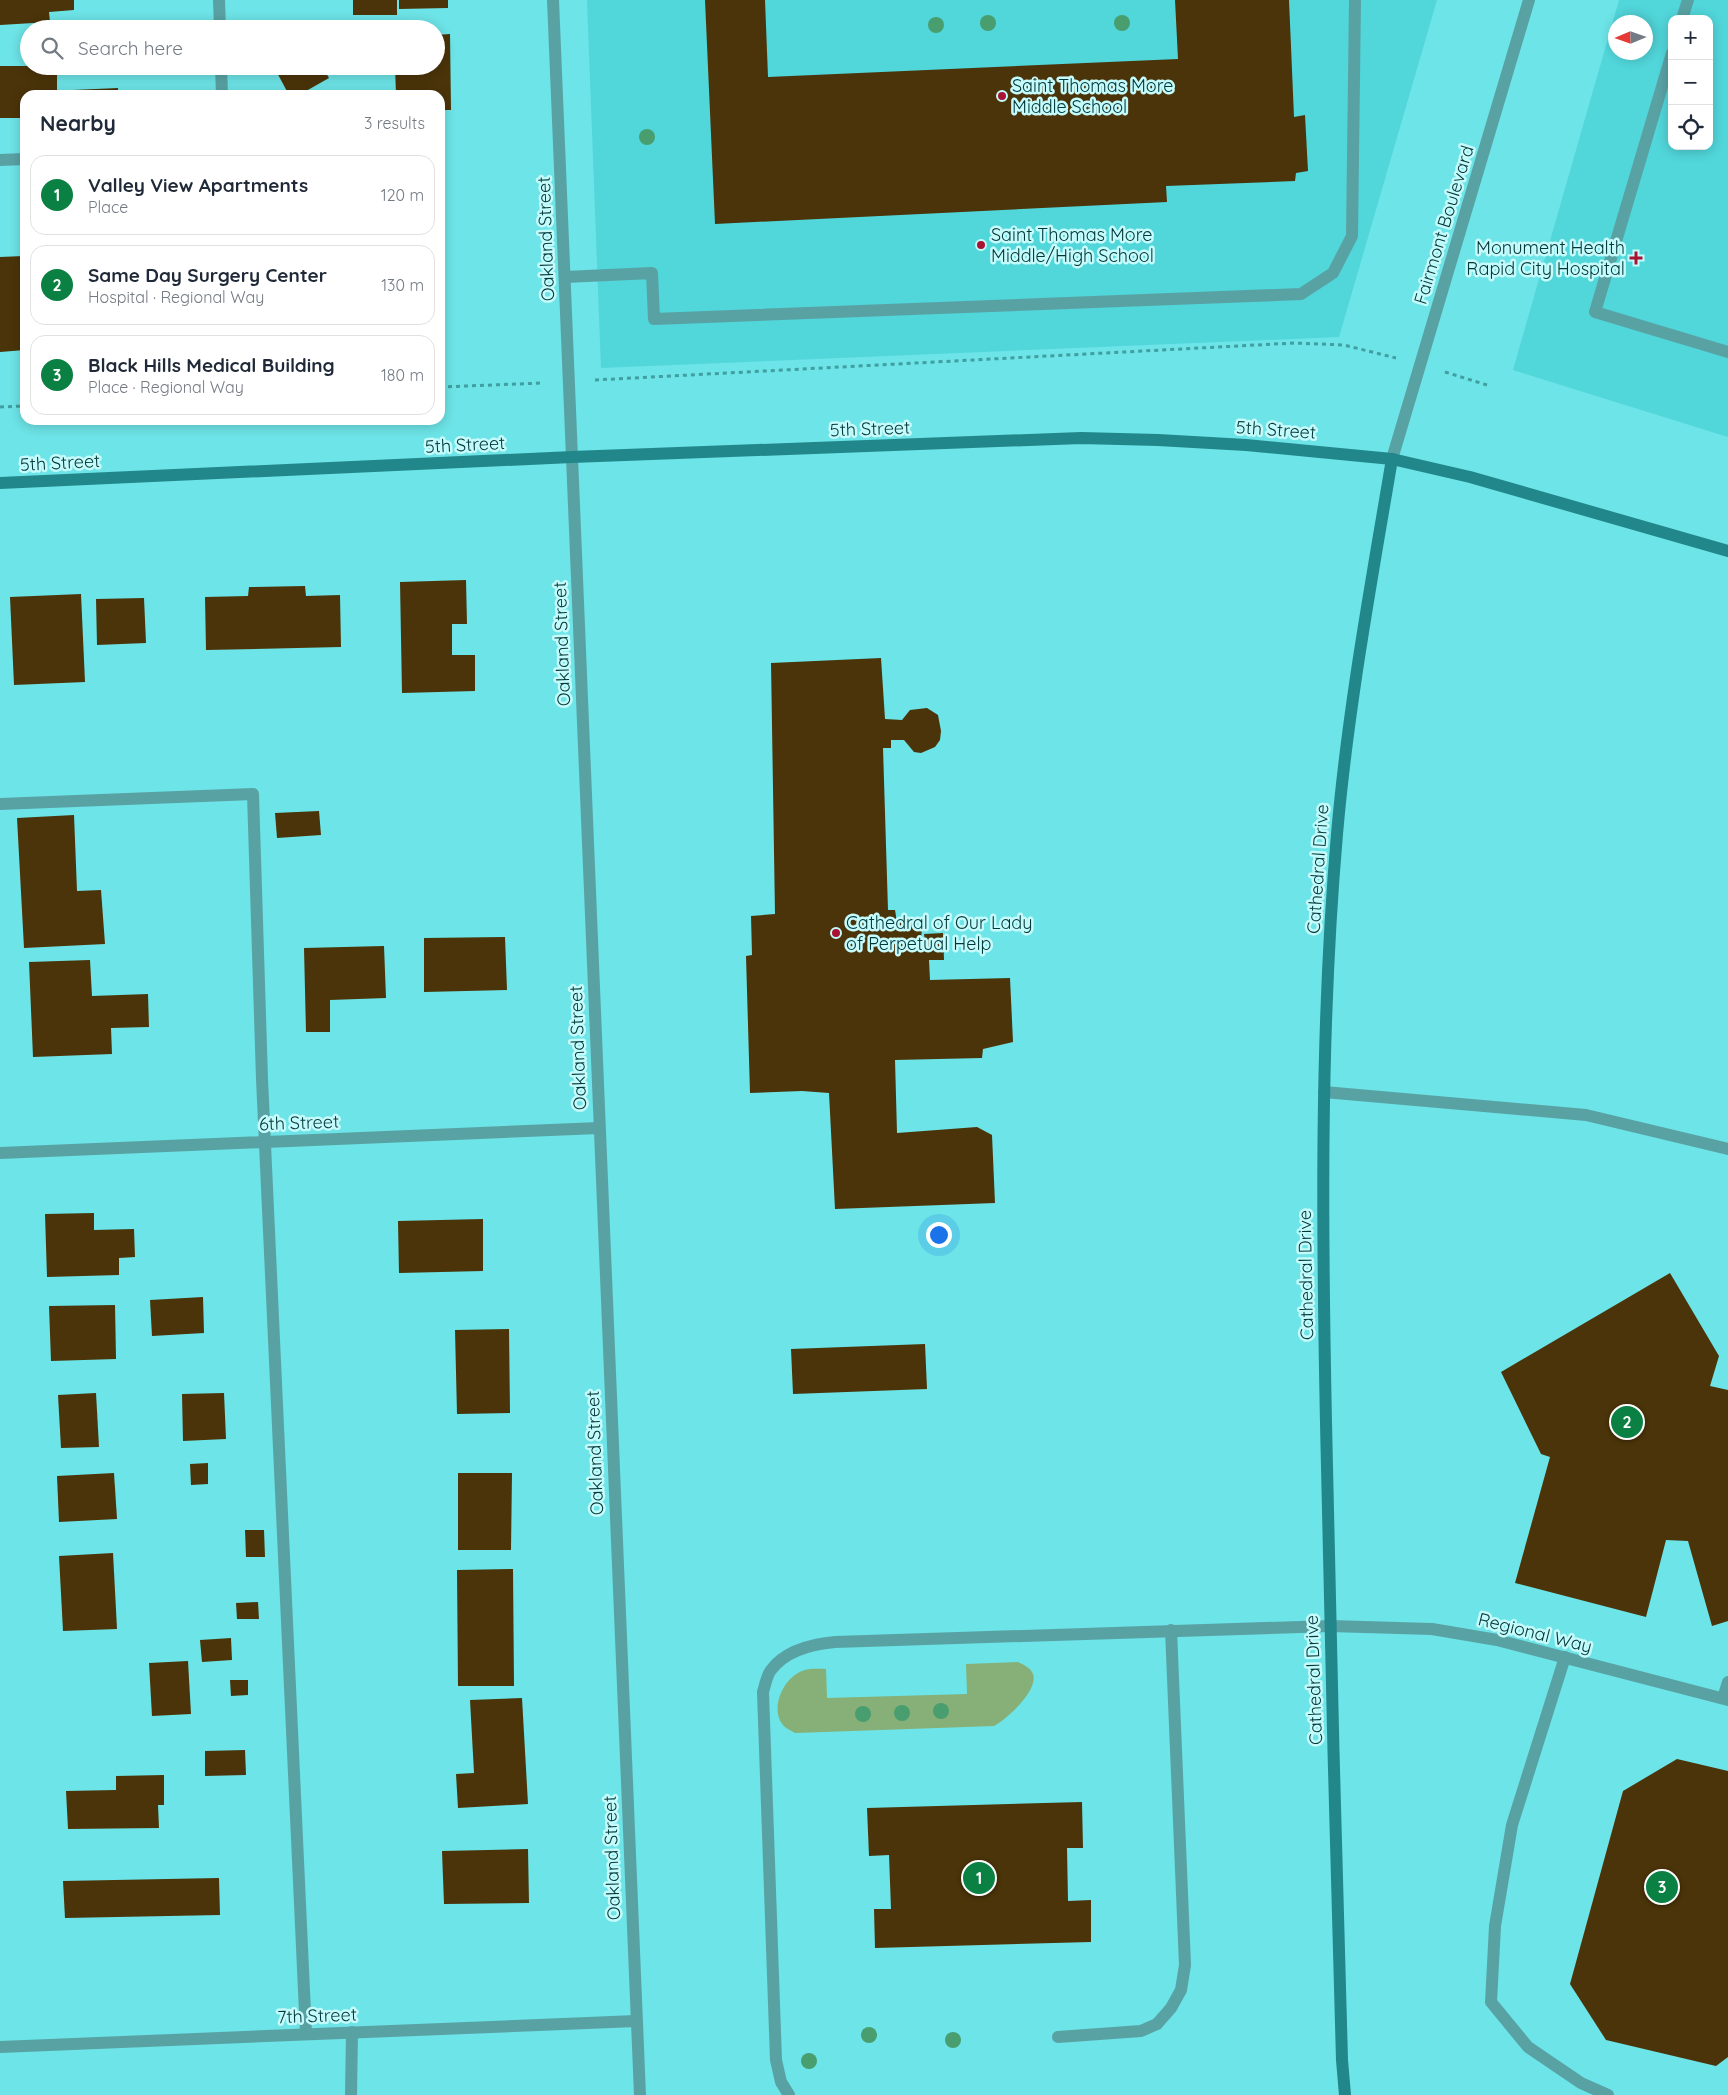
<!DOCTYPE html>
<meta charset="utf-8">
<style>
body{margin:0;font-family:Quicksand,sans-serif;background:#f6f6f7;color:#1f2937}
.controls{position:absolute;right:15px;top:15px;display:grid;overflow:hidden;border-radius:10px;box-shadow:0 2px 12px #0003}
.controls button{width:45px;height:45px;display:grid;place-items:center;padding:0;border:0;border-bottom:1px solid #e0e1e3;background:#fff;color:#1f2937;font:25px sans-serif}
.compass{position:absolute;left:1608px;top:15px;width:45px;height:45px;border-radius:50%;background:#fff;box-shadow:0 2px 12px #0003;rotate:268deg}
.you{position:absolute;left:938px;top:1234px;width:18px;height:18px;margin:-12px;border:4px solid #fff;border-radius:50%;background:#1a73e8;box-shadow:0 0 0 8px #1a73e833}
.badge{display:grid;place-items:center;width:32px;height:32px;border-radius:50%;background:#0b8043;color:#fff;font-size:16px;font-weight:700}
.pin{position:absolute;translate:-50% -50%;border:2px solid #fff;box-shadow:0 1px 5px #0006}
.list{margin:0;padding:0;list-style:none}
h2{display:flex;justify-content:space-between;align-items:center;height:65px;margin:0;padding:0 20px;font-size:21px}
h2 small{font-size:16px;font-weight:400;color:#747a83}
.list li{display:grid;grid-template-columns:32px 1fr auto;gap:15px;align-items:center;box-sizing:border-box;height:80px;margin:0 10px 10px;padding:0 10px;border:1px solid #e0e1e3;border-radius:15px}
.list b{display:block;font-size:19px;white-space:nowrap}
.list p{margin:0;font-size:16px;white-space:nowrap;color:#747a83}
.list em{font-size:16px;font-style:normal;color:#747a83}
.icon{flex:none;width:28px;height:28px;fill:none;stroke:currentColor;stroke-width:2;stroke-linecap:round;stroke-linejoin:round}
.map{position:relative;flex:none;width:1728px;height:2095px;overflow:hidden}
.search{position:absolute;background:#fff;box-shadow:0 2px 12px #0003;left:20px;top:20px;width:425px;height:55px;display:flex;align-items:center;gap:12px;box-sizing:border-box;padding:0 18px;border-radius:28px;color:#747a83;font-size:19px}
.panel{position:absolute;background:#fff;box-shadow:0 2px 12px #0003;left:20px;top:90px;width:425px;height:335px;border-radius:15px}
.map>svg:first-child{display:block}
</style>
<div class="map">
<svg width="1728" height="2095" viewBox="0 0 1728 2095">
<rect width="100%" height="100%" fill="#6de4e7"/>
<g fill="#51d6da" fill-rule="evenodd">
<path d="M 587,0 L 1437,0 L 1339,337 L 601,368 Z"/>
<path d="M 1619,0 L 1728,0 L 1728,437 L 1513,370 ZM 1672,19 L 1709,19 L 1709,146 L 1672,146 ZM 1616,22 L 1646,22 L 1646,52 L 1616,52 Z"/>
</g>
<path fill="#86b077" d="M 1018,1662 C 1024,1665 1031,1668 1033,1674 C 1039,1690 1006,1720 994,1726 L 795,1733 C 792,1731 787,1729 785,1727 C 768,1711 783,1678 802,1671 C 809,1668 819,1669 826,1669 L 827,1698 L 967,1694 L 966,1664 Z"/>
<g fill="#4b3409">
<path d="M 0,0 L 74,0 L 74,10 L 49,12 L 50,22 L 0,25 Z"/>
<rect x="353" y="0" width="44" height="15"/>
<path d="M 399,0 L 448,0 L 448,8 L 399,9 Z"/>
<path d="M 705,0 L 765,0 L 768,77 L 1178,59 L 1175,0 L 1289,0 L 1294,117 L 1305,115 L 1308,171 L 1296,173 L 1295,181 L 1166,186 L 1167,202 L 715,224 Z"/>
<rect x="56" y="25" width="37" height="4"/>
<path d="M 450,34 L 451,110 L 440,110 L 440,95 L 396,95 L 395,66 L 436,66 L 436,35 Z"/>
<path d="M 0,66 L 57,66 L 57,95 L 25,95 L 25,118 L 0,118 Z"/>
<path d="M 275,66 L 322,66 L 329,78 L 299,95 L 289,95 L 274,67 Z"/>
<path d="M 118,88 L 118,95 L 73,95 L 73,90 Z"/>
<path d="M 24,256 L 25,350 L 0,352 L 0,257 Z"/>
<path d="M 466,580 L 467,624 L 452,624 L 452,655 L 475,655 L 475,691 L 402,693 L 400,582 Z"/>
<path d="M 305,586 L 306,596 L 340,595 L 341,647 L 206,650 L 205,597 L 248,596 L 249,587 Z"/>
<path d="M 81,594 L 85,682 L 14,685 L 10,597 Z"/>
<path d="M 144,598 L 146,643 L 97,645 L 96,599 Z"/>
<path d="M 881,658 L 885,719 L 902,720 L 910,710 L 927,708 L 938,715 L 941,731 L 940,740 L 935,747 L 921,753 L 914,752 L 904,740 L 891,740 L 891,748 L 883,748 L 888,910 L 895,910 L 897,922 L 912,921 L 912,928 L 922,928 L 921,940 L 925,941 L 924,934 L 943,933 L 944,960 L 929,960 L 930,980 L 1010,978 L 1013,1042 L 983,1049 L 982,1058 L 895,1060 L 897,1133 L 977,1127 L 992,1135 L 995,1203 L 835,1209 L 829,1093 L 802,1091 L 750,1093 L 746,956 L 752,955 L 751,916 L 775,914 L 771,663 Z"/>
<path d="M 319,811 L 321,835 L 277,838 L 275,813 Z"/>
<path d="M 74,815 L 77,891 L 101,890 L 105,944 L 24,948 L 17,818 Z"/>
<path d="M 505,937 L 507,990 L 424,992 L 424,938 Z"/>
<path d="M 384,946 L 386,998 L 330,1000 L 330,1032 L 306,1032 L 304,948 Z"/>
<path d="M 90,960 L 92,996 L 148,994 L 149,1027 L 111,1028 L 112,1054 L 33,1057 L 29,962 Z"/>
<path d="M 94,1213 L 94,1230 L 134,1229 L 135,1257 L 119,1258 L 119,1275 L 47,1277 L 45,1214 Z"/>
<path d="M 483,1219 L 483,1271 L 399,1273 L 398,1221 Z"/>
<path d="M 1670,1273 L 1719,1356 L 1710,1386 L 1728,1390 L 1728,1621 L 1712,1626 L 1688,1541 L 1666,1540 L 1646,1617 L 1515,1583 L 1550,1457 L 1541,1454 L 1501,1372 Z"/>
<path d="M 203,1297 L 204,1333 L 152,1336 L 150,1300 Z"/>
<path d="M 115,1305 L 116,1359 L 51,1361 L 49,1306 Z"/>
<path d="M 509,1329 L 510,1413 L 457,1414 L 455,1330 Z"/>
<path d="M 925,1344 L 927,1389 L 793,1394 L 791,1349 Z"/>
<path d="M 96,1393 L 99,1447 L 61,1448 L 58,1395 Z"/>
<path d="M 224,1393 L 226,1439 L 183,1441 L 182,1394 Z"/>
<path d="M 208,1463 L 208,1484 L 191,1485 L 190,1464 Z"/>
<path d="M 114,1473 L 117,1519 L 59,1522 L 57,1476 Z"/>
<path d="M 458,1473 L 512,1473 L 511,1550 L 458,1550 Z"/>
<path d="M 245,1530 L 264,1530 L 265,1557 L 246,1557 Z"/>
<path d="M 113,1553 L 117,1629 L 63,1631 L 59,1556 Z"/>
<path d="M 513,1569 L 514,1686 L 458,1686 L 457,1570 Z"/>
<path d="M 258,1602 L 259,1619 L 237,1619 L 236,1603 Z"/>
<path d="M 231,1638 L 232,1660 L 202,1662 L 200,1640 Z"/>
<path d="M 188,1661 L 191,1714 L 152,1716 L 149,1663 Z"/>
<path d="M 230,1680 L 248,1680 L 248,1695 L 231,1696 Z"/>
<path d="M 522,1698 L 528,1804 L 458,1808 L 456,1774 L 474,1773 L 470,1700 Z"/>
<path d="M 245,1750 L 246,1775 L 205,1776 L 205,1751 Z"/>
<path d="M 1677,1759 L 1728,1771 L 1728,2057 L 1716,2066 L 1606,2040 L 1570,1984 L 1623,1791 Z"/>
<path d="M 164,1775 L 164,1805 L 158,1805 L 159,1828 L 68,1829 L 66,1791 L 116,1790 L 116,1776 Z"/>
<path d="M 1082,1802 L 1083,1848 L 1067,1848 L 1068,1901 L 1091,1900 L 1091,1942 L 875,1948 L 874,1909 L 891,1909 L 889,1855 L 869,1856 L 867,1808 Z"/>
<path d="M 528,1849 L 529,1903 L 444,1904 L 442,1851 Z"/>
<path d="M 219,1878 L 220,1915 L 65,1918 L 63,1881 Z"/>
</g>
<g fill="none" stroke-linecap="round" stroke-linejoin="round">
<g stroke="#419ea1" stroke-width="3" stroke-dasharray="4 4" stroke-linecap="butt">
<path d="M 1445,372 L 1487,385"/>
<path d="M 595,380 L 1294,343 L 1344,345 L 1396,358"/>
<path d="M 440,387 L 543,383"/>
<path d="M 0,407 L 25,406"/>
</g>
<g stroke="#59a2a4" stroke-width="12">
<path d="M 219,0 L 220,29"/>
<path d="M 1682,19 L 1688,0"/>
<path d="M 1672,53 L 1595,312 L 1728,352"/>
<path d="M 221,66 L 222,95"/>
<path d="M 0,160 L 25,159"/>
<path d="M 565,277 L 652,273 L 654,319 L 1301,294 L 1333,273 L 1352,236 L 1355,0"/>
<path d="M 0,804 L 253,794 L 262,1079 L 306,2034"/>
<path d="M 1324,1092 L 1586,1115 L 1728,1149"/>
<path d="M 1565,1657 L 1512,1825 L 1495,1926 L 1491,2002 L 1528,2047 L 1581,2083 L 1608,2095"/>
<path d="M 1723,1698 L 1728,1682"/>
<path d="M 1058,2037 L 1141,2031 L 1157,2024 L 1171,2008 L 1181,1990 L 1185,1965 L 1171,1630"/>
<path d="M 351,2095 L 352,2032"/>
<path d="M 789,2095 L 781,2082 L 776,2060 L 763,1692 C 765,1685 767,1675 771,1670 C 786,1650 812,1644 835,1642 L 1330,1626"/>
</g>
<g stroke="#59a2a4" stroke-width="12">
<path d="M 553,0 L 640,2095"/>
<path d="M 0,1153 L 599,1128"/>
<path d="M 1330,1626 L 1432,1629 L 1497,1640 L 1728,1700"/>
<path d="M 0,2047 L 636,2021"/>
</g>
<path stroke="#59a2a4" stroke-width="12" d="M 1392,459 L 1529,0"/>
<g stroke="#21878a" stroke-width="12">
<path d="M 0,483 L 572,457 L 1081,438 L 1158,440 L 1246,445 L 1392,459 L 1470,477 L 1728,551"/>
<path d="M 1345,2095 L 1342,2060 C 1336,1848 1330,1635 1326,1423 C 1322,1227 1320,1030 1337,834 C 1348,708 1371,584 1392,459"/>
</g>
</g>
<g fill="#489e6e">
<circle cx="988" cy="23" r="8"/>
<circle cx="1122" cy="23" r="8"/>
<circle cx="936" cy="25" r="8"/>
<circle cx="647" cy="137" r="8"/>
<circle cx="941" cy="1711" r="8"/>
<circle cx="902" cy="1713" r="8"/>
<circle cx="863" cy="1714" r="8"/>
<circle cx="869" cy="2035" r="8"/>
<circle cx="953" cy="2040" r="8"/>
<circle cx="809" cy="2061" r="8"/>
</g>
<g fill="#a91233" stroke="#c6fbfc" stroke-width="2">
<circle cx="1002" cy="96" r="5"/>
<circle cx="981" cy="245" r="5"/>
<path d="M1633.5 250.5h5v5h5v5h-5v5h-5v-5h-5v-5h5z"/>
<circle cx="836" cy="933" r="5"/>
</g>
<g text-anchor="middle" stroke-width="5" stroke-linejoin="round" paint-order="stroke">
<g font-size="18" fill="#003739" stroke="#c6fbfc" text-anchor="start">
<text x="1012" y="92">Saint Thomas More<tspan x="1012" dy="21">Middle School</tspan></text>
<text x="991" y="241">Saint Thomas More<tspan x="991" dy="21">Middle/High School</tspan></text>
<text x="1625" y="254" text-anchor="end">Monument Health<tspan x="1625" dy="21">Rapid City Hospital</tspan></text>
<text x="846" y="929">Cathedral of Our Lady<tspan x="846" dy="21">of Perpetual Help</tspan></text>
</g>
<g font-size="18" fill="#003739" stroke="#c6fbfc">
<text transform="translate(1444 225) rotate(-73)" y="6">Fairmont Boulevard</text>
<text transform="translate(546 239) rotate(-92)" y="6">Oakland Street</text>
<text transform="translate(870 429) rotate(-2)" y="6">5th Street</text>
<text transform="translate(1276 430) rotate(4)" y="6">5th Street</text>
<text transform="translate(465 445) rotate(-3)" y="6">5th Street</text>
<text transform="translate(60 463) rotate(-3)" y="6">5th Street</text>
<text transform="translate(562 644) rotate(-92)" y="6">Oakland Street</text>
<text transform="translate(1318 869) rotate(-86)" y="6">Cathedral Drive</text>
<text transform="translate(578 1048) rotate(-92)" y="6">Oakland Street</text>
<text transform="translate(299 1123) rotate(-2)" y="6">6th Street</text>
<text transform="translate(1306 1275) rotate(-91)" y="6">Cathedral Drive</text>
<text transform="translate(595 1453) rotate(-92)" y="6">Oakland Street</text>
<text transform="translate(1535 1633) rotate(14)" y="6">Regional Way</text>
<text transform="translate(1314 1680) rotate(-92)" y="6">Cathedral Drive</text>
<text transform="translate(612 1858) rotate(-92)" y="6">Oakland Street</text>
<text transform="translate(317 2016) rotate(-2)" y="6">7th Street</text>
</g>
</g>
</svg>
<div class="controls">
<button>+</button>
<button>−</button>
<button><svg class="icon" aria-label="locate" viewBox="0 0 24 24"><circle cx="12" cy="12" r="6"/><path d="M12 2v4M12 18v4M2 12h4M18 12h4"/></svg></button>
</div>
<svg class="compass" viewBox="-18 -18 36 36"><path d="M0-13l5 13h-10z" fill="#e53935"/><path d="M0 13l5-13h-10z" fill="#747a83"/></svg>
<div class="you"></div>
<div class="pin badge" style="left:979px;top:1878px">1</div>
<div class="pin badge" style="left:1627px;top:1422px">2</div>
<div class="pin badge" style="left:1662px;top:1887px">3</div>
<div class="search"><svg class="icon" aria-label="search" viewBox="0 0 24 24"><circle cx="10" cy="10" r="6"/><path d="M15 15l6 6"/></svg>Search here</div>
<section class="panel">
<h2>Nearby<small>3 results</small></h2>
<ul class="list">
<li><span class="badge">1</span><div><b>Valley View Apartments</b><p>Place</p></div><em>120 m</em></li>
<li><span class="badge">2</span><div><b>Same Day Surgery Center</b><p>Hospital · Regional Way</p></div><em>130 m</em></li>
<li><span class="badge">3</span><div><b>Black Hills Medical Building</b><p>Place · Regional Way</p></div><em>180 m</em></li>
</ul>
</section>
</div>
